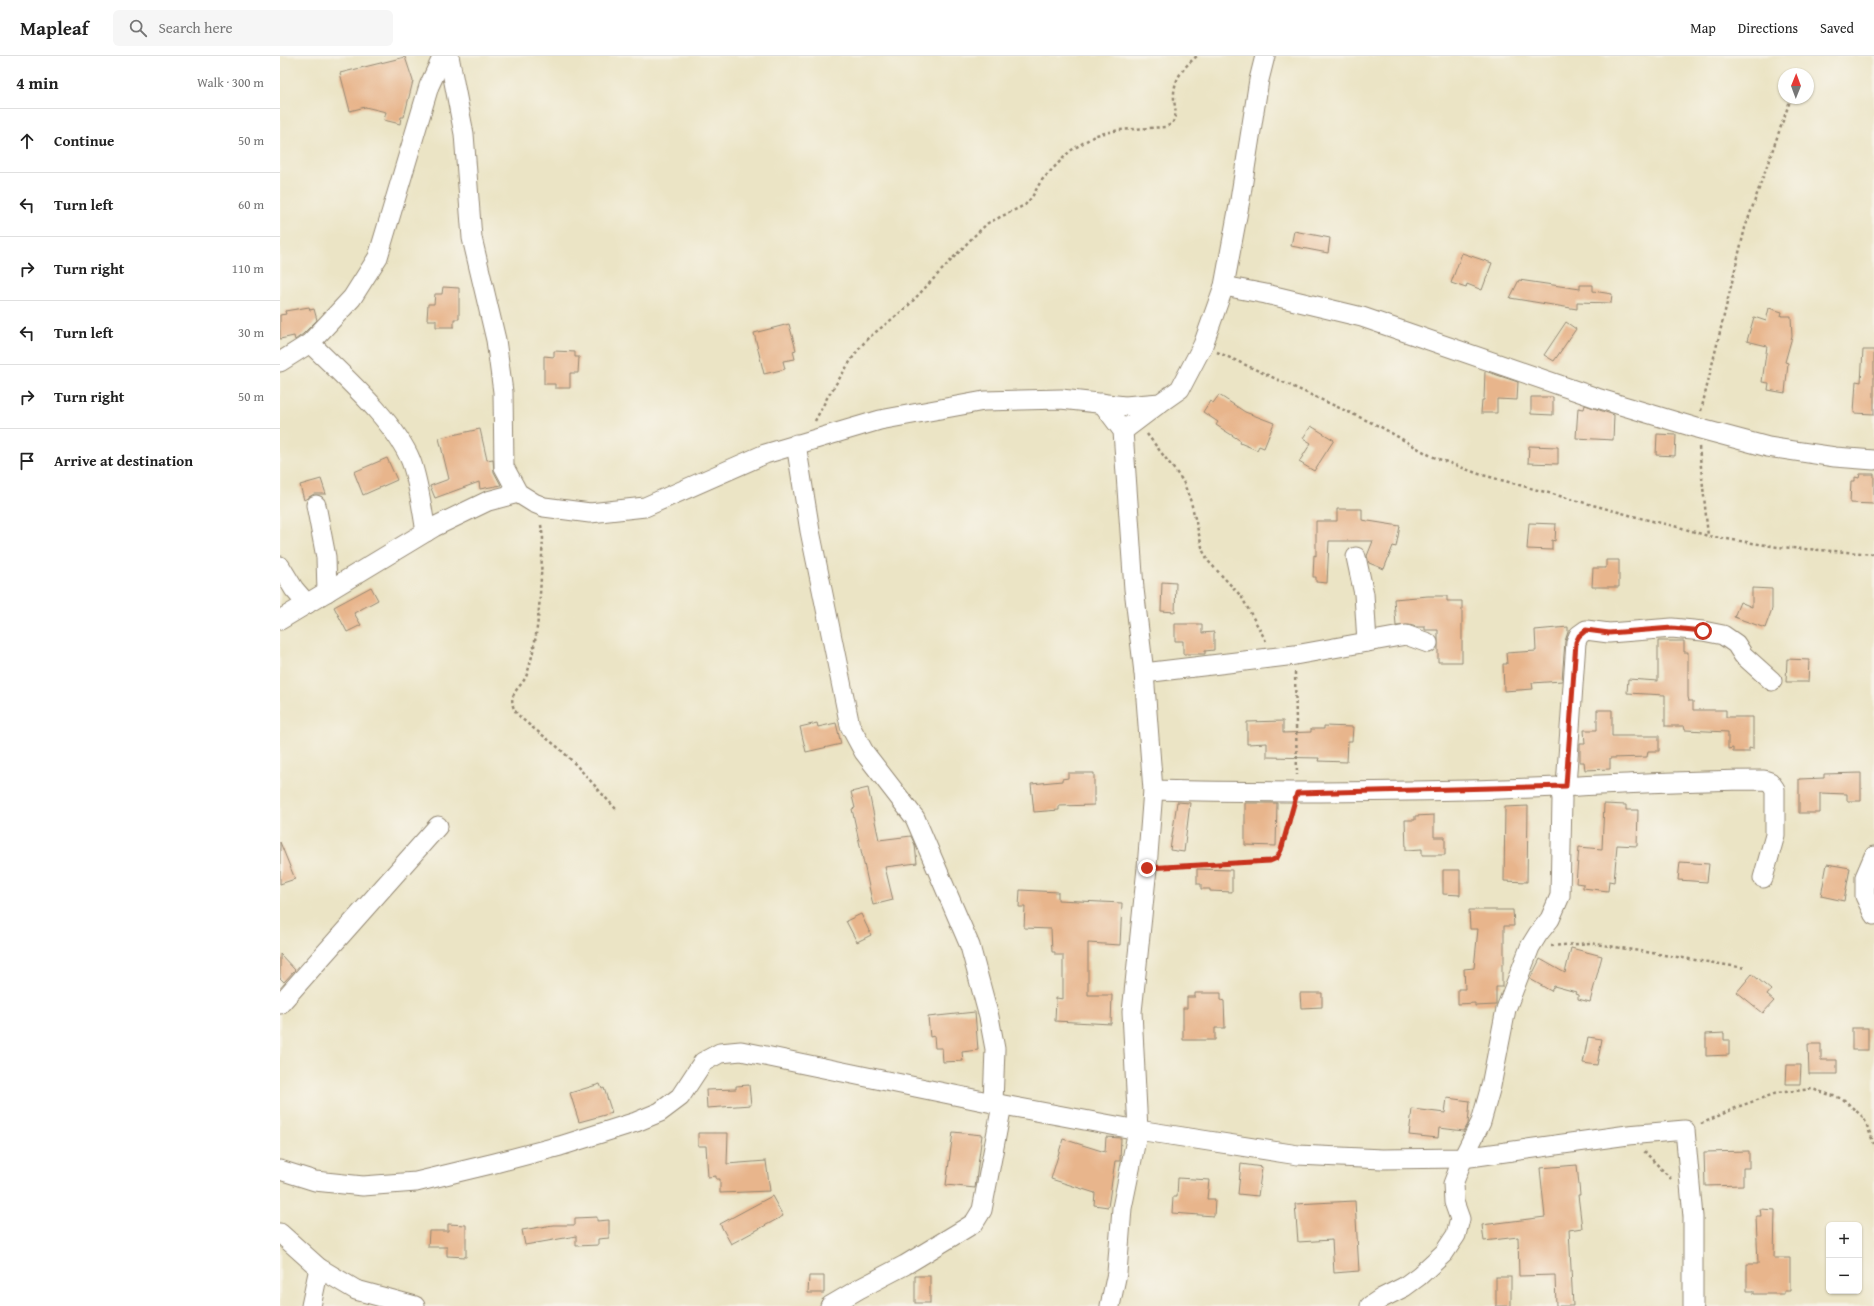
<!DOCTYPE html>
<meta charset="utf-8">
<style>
body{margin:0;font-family:"Gentium Book Plus",serif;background:#f6f6f6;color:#222}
.controls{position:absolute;right:12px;bottom:12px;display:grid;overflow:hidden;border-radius:6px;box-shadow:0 1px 3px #0004}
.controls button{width:36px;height:36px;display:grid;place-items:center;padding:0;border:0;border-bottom:1px solid #e0e0e0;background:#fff;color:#222;font:20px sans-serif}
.compass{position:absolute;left:1498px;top:12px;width:36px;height:36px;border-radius:50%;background:#fff;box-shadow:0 1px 3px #0004;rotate:1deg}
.stop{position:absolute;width:12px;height:12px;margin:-9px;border:3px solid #c8321e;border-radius:50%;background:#fff}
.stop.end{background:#c8321e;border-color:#fff;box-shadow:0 1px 4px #0008}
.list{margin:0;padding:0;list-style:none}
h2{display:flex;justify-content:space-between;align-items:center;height:52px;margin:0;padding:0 16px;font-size:17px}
h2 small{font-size:13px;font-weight:400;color:#767676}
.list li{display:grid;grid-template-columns:26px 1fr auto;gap:12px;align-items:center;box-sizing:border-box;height:64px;padding:0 16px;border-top:1px solid #e0e0e0}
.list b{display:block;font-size:15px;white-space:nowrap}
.list em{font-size:13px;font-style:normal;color:#767676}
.icon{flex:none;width:22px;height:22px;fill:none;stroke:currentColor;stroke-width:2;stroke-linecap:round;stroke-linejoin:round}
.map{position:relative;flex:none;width:1594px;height:1250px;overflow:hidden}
header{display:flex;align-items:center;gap:24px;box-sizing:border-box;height:56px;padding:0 20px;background:#fff;border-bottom:1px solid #e0e0e0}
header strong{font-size:19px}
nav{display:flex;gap:22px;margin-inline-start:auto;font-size:14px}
.search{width:280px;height:36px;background:#f6f6f6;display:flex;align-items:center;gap:10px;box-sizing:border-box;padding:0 14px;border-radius:6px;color:#767676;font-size:15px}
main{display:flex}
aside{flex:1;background:#fff}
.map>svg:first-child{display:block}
</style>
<header>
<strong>Mapleaf</strong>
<div class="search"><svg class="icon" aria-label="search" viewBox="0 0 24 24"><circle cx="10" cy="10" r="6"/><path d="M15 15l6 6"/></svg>Search here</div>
<nav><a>Map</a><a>Directions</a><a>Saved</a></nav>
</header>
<main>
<aside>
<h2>4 min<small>Walk · 300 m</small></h2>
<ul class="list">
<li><svg class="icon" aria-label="ahead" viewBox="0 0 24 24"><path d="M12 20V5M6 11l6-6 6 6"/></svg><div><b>Continue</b></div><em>50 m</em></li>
<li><svg class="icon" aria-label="left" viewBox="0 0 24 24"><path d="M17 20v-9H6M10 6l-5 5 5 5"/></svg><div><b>Turn left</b></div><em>60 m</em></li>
<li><svg class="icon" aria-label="right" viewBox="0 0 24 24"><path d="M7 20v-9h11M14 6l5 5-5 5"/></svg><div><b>Turn right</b></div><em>110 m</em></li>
<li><svg class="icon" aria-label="left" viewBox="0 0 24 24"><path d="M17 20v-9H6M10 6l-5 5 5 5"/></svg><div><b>Turn left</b></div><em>30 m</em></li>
<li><svg class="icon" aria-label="right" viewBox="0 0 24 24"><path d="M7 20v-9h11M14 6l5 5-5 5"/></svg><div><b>Turn right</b></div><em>50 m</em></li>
<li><svg class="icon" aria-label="arrive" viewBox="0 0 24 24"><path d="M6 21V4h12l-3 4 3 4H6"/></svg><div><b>Arrive at destination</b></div></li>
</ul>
</aside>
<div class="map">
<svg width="1594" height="1250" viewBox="0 0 1594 1250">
<rect width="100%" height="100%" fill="#f7f3e8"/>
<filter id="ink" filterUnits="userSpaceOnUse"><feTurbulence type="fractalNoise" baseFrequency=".025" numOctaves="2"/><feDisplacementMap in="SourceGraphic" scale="8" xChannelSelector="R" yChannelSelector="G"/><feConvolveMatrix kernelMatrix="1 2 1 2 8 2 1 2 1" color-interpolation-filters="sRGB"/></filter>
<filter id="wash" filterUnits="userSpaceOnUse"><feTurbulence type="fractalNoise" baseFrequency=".012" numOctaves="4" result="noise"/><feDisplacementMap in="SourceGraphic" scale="16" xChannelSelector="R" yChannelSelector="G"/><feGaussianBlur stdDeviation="0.9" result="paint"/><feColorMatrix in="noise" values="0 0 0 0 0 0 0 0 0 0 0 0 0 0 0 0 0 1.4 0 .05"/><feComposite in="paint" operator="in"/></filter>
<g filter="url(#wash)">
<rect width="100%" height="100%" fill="#ebe4c5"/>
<g id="blocks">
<g fill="#e8b58c">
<path d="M 125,1 L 133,25 L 124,61 L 121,61 L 120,68 L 104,64 L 106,56 L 85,51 L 70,55 L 60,17 Z"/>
<path d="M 1014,175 L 1050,182 L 1048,197 L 1011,190 Z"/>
<path d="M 1182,197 L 1212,207 L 1202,234 L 1187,228 L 1186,232 L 1171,227 Z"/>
<path d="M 1239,224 L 1300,233 L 1300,229 L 1313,229 L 1313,235 L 1332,238 L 1331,247 L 1297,246 L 1297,253 L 1230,242 Z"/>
<path d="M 163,231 L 179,232 L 179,263 L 174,263 L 174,271 L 156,271 L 156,264 L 147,264 L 148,248 L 154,248 L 155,238 L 162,238 Z"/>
<path d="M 29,251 L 30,254 L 34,253 L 37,264 L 23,278 L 15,284 L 14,280 L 0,283 L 0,259 L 6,258 L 5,255 Z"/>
<path d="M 1489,252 L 1502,256 L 1501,260 L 1511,260 L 1512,281 L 1505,306 L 1508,307 L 1505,337 L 1488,334 L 1489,327 L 1482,326 L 1487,290 L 1467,285 L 1474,261 L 1486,265 Z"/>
<path d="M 1286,266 L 1296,273 L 1274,305 L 1264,299 Z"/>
<path d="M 509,268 L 516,294 L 513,295 L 515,303 L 503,305 L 505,313 L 484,318 L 474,277 Z"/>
<path d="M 1583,294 L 1594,294 L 1594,358 L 1574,357 L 1576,325 L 1581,326 Z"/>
<path d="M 274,295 L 295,296 L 295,301 L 299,301 L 298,317 L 290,317 L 290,332 L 275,332 L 275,328 L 264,328 L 264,300 L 274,301 Z"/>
<path d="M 1205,315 L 1238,326 L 1237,344 L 1217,343 L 1217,357 L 1201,357 L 1202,344 L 1204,344 Z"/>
<path d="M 939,339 L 965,356 L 994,367 L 984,392 L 979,390 L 977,394 L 960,387 L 961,385 L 936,369 L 938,366 L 923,356 L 930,345 L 933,347 Z"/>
<path d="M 1251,341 L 1273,341 L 1273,359 L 1251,358 Z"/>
<path d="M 1305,349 L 1334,359 L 1333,384 L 1296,382 L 1298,352 L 1304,353 Z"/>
<path d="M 1031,370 L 1054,384 L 1034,415 L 1019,406 L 1031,387 L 1023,382 Z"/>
<path d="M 200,373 L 207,404 L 213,403 L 214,416 L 221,429 L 200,433 L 199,426 L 155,442 L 150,430 L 169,423 L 159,382 Z"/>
<path d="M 1377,378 L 1396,379 L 1395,400 L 1376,399 Z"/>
<path d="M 1249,390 L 1278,391 L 1278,408 L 1248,407 Z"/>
<path d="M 107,402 L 117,424 L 83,439 L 74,416 Z"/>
<path d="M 1580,418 L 1594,418 L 1594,448 L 1570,447 L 1571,425 L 1575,425 L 1575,421 L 1579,422 Z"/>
<path d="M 41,423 L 46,438 L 34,438 L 24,444 L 20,429 Z"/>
<path d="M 1057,453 L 1082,453 L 1082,464 L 1120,470 L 1116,491 L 1113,490 L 1104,513 L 1089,507 L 1087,500 L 1093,485 L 1049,485 L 1047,527 L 1036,526 L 1036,521 L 1033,521 L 1034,499 L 1036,500 L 1036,465 L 1057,465 Z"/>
<path d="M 1249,467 L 1276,468 L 1275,485 L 1272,484 L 1272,494 L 1247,493 Z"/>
<path d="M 1326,504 L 1339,504 L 1339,531 L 1312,531 L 1313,512 L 1326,512 Z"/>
<path d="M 882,526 L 896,527 L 895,556 L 881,555 Z"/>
<path d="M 91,531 L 98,544 L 74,557 L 81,569 L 67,576 L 54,551 Z"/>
<path d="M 1472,532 L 1492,533 L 1492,553 L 1485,572 L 1454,561 L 1460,546 L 1472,551 Z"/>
<path d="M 1148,540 L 1167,540 L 1167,545 L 1182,545 L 1182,606 L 1158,606 L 1158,574 L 1145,574 L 1145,571 L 1137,571 L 1129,569 L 1116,570 L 1114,543 Z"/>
<path d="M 895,568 L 922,568 L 922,577 L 934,576 L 934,594 L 925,595 L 925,598 L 903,598 L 903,585 L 895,585 Z"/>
<path d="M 1288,571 L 1288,576 L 1285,585 L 1282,625 L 1252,627 L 1253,633 L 1224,635 L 1223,608 L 1227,608 L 1226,597 L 1256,595 L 1255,574 Z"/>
<path d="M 1378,585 L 1404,585 L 1404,596 L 1408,596 L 1408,641 L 1409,645 L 1413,645 L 1413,654 L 1446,654 L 1446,661 L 1473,661 L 1473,693 L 1469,692 L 1469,696 L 1453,696 L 1453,692 L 1448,693 L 1448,676 L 1405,674 L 1404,670 L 1385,670 L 1385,639 L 1347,637 L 1348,623 L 1378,625 Z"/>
<path d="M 1507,603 L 1529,604 L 1528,626 L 1506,626 Z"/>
<path d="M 1317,654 L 1332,654 L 1332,680 L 1379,680 L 1379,695 L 1368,695 L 1367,701 L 1330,702 L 1330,713 L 1305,714 L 1304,706 L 1300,706 L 1300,688 L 1305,688 L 1304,674 L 1317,674 Z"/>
<path d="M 1003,665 L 1003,677 L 1031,676 L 1031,673 L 1044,673 L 1044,670 L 1073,671 L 1072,685 L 1068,685 L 1067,706 L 1038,705 L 1039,702 L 987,701 L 987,687 L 967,688 L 967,666 Z"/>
<path d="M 537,667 L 538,671 L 556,667 L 561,688 L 526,696 L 520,671 Z"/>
<path d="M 788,717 L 814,717 L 814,749 L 779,750 L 779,754 L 754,756 L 751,728 L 782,725 L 782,723 L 788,722 Z"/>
<path d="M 1581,717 L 1581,745 L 1567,745 L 1567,738 L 1540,737 L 1540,757 L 1519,757 L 1519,723 L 1544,722 L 1544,718 Z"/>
<path d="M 588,732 L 599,784 L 631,780 L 635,789 L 637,807 L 605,811 L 613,844 L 593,849 L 572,753 L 575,752 L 571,736 Z"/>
<path d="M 897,746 L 910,747 L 904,796 L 890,794 Z"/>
<path d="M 965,747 L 997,747 L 996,790 L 965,789 Z"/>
<path d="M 1324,748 L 1346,749 L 1346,754 L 1358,754 L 1357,790 L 1337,789 L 1334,826 L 1329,825 L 1328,835 L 1303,832 L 1303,828 L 1296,827 L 1299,791 L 1322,793 Z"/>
<path d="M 1248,750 L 1247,826 L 1224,825 L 1225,751 Z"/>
<path d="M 1154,759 L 1154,781 L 1165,781 L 1165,799 L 1142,799 L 1142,793 L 1126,794 L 1125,764 L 1135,764 L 1135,760 Z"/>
<path d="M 0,786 L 15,823 L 0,828 Z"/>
<path d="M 1400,806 L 1429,808 L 1427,826 L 1398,824 Z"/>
<path d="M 1547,808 L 1570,812 L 1564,845 L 1541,840 Z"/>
<path d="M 917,813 L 952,814 L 952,836 L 930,835 L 930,833 L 921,833 L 921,828 L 917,828 Z"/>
<path d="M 1163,814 L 1180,814 L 1180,839 L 1163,838 Z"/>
<path d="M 740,834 L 778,836 L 778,844 L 842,847 L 840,889 L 808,887 L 808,939 L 832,939 L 831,968 L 775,965 L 776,942 L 783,943 L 783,899 L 775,899 L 775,896 L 772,896 L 771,873 L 744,872 L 745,851 L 739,851 Z"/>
<path d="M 1189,854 L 1233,854 L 1234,870 L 1224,870 L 1224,908 L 1222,907 L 1222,931 L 1216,931 L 1216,949 L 1195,950 L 1195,947 L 1178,948 L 1178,933 L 1185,933 L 1184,913 L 1194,912 L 1198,873 L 1190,873 Z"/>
<path d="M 581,858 L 591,879 L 577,886 L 566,865 Z"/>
<path d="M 1291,892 L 1322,900 L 1310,946 L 1298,943 L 1298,939 L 1295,938 L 1296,936 L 1274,930 L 1271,935 L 1250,923 L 1260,903 L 1285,917 Z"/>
<path d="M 0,898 L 15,914 L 4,926 L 0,922 Z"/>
<path d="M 1472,918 L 1491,934 L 1487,939 L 1494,945 L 1483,957 L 1457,936 Z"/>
<path d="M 915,937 L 941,937 L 941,944 L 944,945 L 945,972 L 935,972 L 935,984 L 903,984 L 903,952 L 907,952 L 907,941 L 915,941 Z"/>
<path d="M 1020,937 L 1042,937 L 1042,951 L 1021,952 Z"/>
<path d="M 695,956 L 698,994 L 682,996 L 683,1005 L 663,1006 L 662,992 L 655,992 L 654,980 L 650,981 L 648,961 Z"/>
<rect x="1572" y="972" width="16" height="22"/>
<path d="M 1444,977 L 1444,984 L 1449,984 L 1449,999 L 1426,1000 L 1426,978 Z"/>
<path d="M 1308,981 L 1322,983 L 1317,1009 L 1303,1007 Z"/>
<path d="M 1528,988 L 1541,988 L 1541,1004 L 1557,1004 L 1557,1018 L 1529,1018 Z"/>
<path d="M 1507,1009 L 1521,1009 L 1520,1028 L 1506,1028 Z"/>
<path d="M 320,1028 L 322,1033 L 324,1032 L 332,1057 L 299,1066 L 290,1037 Z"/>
<path d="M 469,1029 L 471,1049 L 427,1052 L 426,1034 L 456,1033 L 456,1030 Z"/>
<path d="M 1167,1042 L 1190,1045 L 1188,1068 L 1184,1075 L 1159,1072 L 1158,1082 L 1129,1079 L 1132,1053 L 1165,1057 Z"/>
<path d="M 673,1076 L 702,1079 L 695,1132 L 666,1129 Z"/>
<path d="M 418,1077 L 448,1077 L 447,1108 L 486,1105 L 490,1135 L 440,1137 L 440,1123 L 436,1123 L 436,1120 L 428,1121 L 426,1090 L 418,1090 Z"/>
<path d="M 826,1081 L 841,1082 L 840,1105 L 835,1105 L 828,1151 L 814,1149 L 815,1137 L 771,1123 L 783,1083 L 825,1096 Z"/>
<path d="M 1469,1095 L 1469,1112 L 1463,1112 L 1463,1129 L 1425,1130 L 1424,1096 Z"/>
<path d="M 961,1108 L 982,1111 L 978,1140 L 958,1138 Z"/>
<path d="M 1297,1109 L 1300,1139 L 1298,1139 L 1302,1172 L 1289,1174 L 1293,1250 L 1276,1250 L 1275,1219 L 1239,1220 L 1238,1181 L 1204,1185 L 1202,1169 L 1265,1161 L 1260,1112 Z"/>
<path d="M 898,1122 L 929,1124 L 927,1143 L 935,1143 L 934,1160 L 892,1157 L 893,1141 L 897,1141 Z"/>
<path d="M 492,1140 L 503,1160 L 451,1188 L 440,1168 Z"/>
<path d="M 1075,1145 L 1079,1215 L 1054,1217 L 1052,1184 L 1018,1186 L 1015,1148 Z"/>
<path d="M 1480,1153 L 1495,1154 L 1494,1202 L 1510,1202 L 1510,1235 L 1504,1235 L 1504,1238 L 1474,1238 L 1474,1235 L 1467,1235 L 1467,1208 L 1478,1208 L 1476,1160 L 1481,1160 Z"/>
<path d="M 317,1161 L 317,1165 L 329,1164 L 329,1182 L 318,1183 L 318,1189 L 296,1190 L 296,1180 L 245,1189 L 242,1174 L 273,1169 L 295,1169 L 295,1162 Z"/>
<path d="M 168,1168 L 186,1169 L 186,1201 L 167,1200 L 167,1191 L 148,1191 L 149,1175 L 168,1175 Z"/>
<path d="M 529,1220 L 544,1220 L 544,1237 L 528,1237 Z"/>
<rect x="635" y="1220" width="15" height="27"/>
<rect x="1216" y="1221" width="15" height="29"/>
</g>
</g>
</g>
<g filter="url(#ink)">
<use href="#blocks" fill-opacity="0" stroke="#938772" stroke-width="1"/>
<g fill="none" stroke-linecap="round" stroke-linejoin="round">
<g stroke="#938772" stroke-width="21">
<g id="minor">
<path d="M 169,0 L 184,78 L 192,182 L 216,284 L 223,336 L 224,411 L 238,437 L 254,447 L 264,451 L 310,457 L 365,451 L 485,398 L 600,364 L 704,345 L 781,343 L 845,350 L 880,347 L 900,333 L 923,289 L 944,230 L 960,144 L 979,24 L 985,0"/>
<path d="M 944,230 L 986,238 L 1082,261 L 1317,342 L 1417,372 L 1488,391 L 1555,401 L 1594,404"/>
<path d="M 30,287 C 61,318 115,365 131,405 C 139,427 142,453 146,476"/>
<path d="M 0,306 L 30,287 L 72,242 L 98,201 L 149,30 L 163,0"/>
<path d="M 822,347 L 843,375 L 854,533 L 864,617 L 873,734 L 867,812 L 852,956 L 858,1074 L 842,1152 L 837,1217 L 830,1250"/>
<path d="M 843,375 L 880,347"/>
<path d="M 516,388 L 530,475 L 570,670 L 584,696 L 635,762 L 690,890 L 709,961 L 715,993 L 713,1047"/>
<path d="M 36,449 L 46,501 L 47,536"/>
<path d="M 1076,501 L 1084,538 L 1087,586"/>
<path d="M 0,510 L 14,533 L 27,548"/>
<path d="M 0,564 L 154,471 L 208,445 L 238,437"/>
<path d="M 864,617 L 1015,599 L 1126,579 L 1148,587"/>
<path d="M 1286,730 L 1296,586 L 1299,579 L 1306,574 L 1329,577 L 1392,572 L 1423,575 L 1443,579 L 1456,588 L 1463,599 L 1492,625"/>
<path d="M 873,734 C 1008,737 1143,737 1278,731 C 1347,728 1415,724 1484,724 L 1490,726 L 1495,733 L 1495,779 L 1483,822"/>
<path d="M 1594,800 L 1585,821 L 1585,840 L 1594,859"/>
<path d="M 0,948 L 158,770"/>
<path d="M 0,1114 L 35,1125 L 83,1130 L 136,1126 L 215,1107 L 280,1090 L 356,1066 L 380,1056 L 400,1041 L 423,1006 L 440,997 L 461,995 L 713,1047 L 858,1074 L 1018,1099 L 1102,1103 L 1183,1102 L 1348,1079 L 1405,1074 L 1413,1161 L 1413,1250"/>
<path d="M 0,1177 L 39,1212 L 76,1234 L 135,1250"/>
<path d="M 31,1250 L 39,1212"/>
<path d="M 550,1250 L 579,1233 L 625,1209 L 686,1172 L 694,1167 L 702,1154 L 722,1049"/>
<path d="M 1090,1250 L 1102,1242 L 1124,1231 L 1139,1220 L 1164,1197 L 1176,1179 L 1180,1163 L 1174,1146 L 1173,1128 L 1183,1102 L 1201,1066 L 1211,1030 L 1226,953 L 1250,891 L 1258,878 L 1270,863 L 1280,840 L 1282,743 L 1280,731"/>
</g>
</g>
<g stroke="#938772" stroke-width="2.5" stroke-dasharray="3 3" stroke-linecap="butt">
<path d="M 937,296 L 1099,370 L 1151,400 L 1199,418 L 1364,463 L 1402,472 L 1428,480 L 1498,491 L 1594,498"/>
<path d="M 1421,355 L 1465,172 L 1511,42"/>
<path d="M 535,365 L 547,342 L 575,298 L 587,283 L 626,252 L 693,181 L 708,167 L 745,149 L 752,141 L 761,125 L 790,95 L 816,79 L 839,74 L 885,71 L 892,68 C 899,55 893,50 894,37 C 895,21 905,10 917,0"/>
<path d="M 867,378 L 903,425 L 911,446 L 923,495 L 929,506 L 961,540 L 986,585"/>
<path d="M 1419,391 L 1428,480"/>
<path d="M 261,469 L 263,482 C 260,527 261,575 247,618 C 243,631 227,636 234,653 C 240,665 271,684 282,695 C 301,713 318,734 336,753"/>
<path d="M 1015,616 L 1017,719"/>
<path d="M 884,811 L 991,805 C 1006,797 1008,770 1012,754"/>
<path d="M 1271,890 L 1310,887 L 1465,912"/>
<path d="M 1421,1068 L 1460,1050 L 1497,1037 L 1532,1033 L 1563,1043 L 1584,1062 L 1594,1088"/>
<path d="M 1364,1095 L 1391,1123"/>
</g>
<use href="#minor" stroke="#fff" stroke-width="19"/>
</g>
</g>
<g fill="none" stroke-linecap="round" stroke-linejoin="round" filter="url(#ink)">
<path stroke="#c8321e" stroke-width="5" d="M 867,812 L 990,805 L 997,802 L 1001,794 L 1017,737 L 1286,730 L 1296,586 L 1299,580 L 1306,574 L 1329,577 L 1392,572 L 1423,575"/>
</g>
</svg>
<div class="controls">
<button>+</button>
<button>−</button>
</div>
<svg class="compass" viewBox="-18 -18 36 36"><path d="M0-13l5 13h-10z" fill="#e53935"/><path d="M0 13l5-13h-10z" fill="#767676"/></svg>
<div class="stop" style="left:1423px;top:575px"></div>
<div class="stop end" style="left:867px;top:812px"></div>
</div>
</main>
